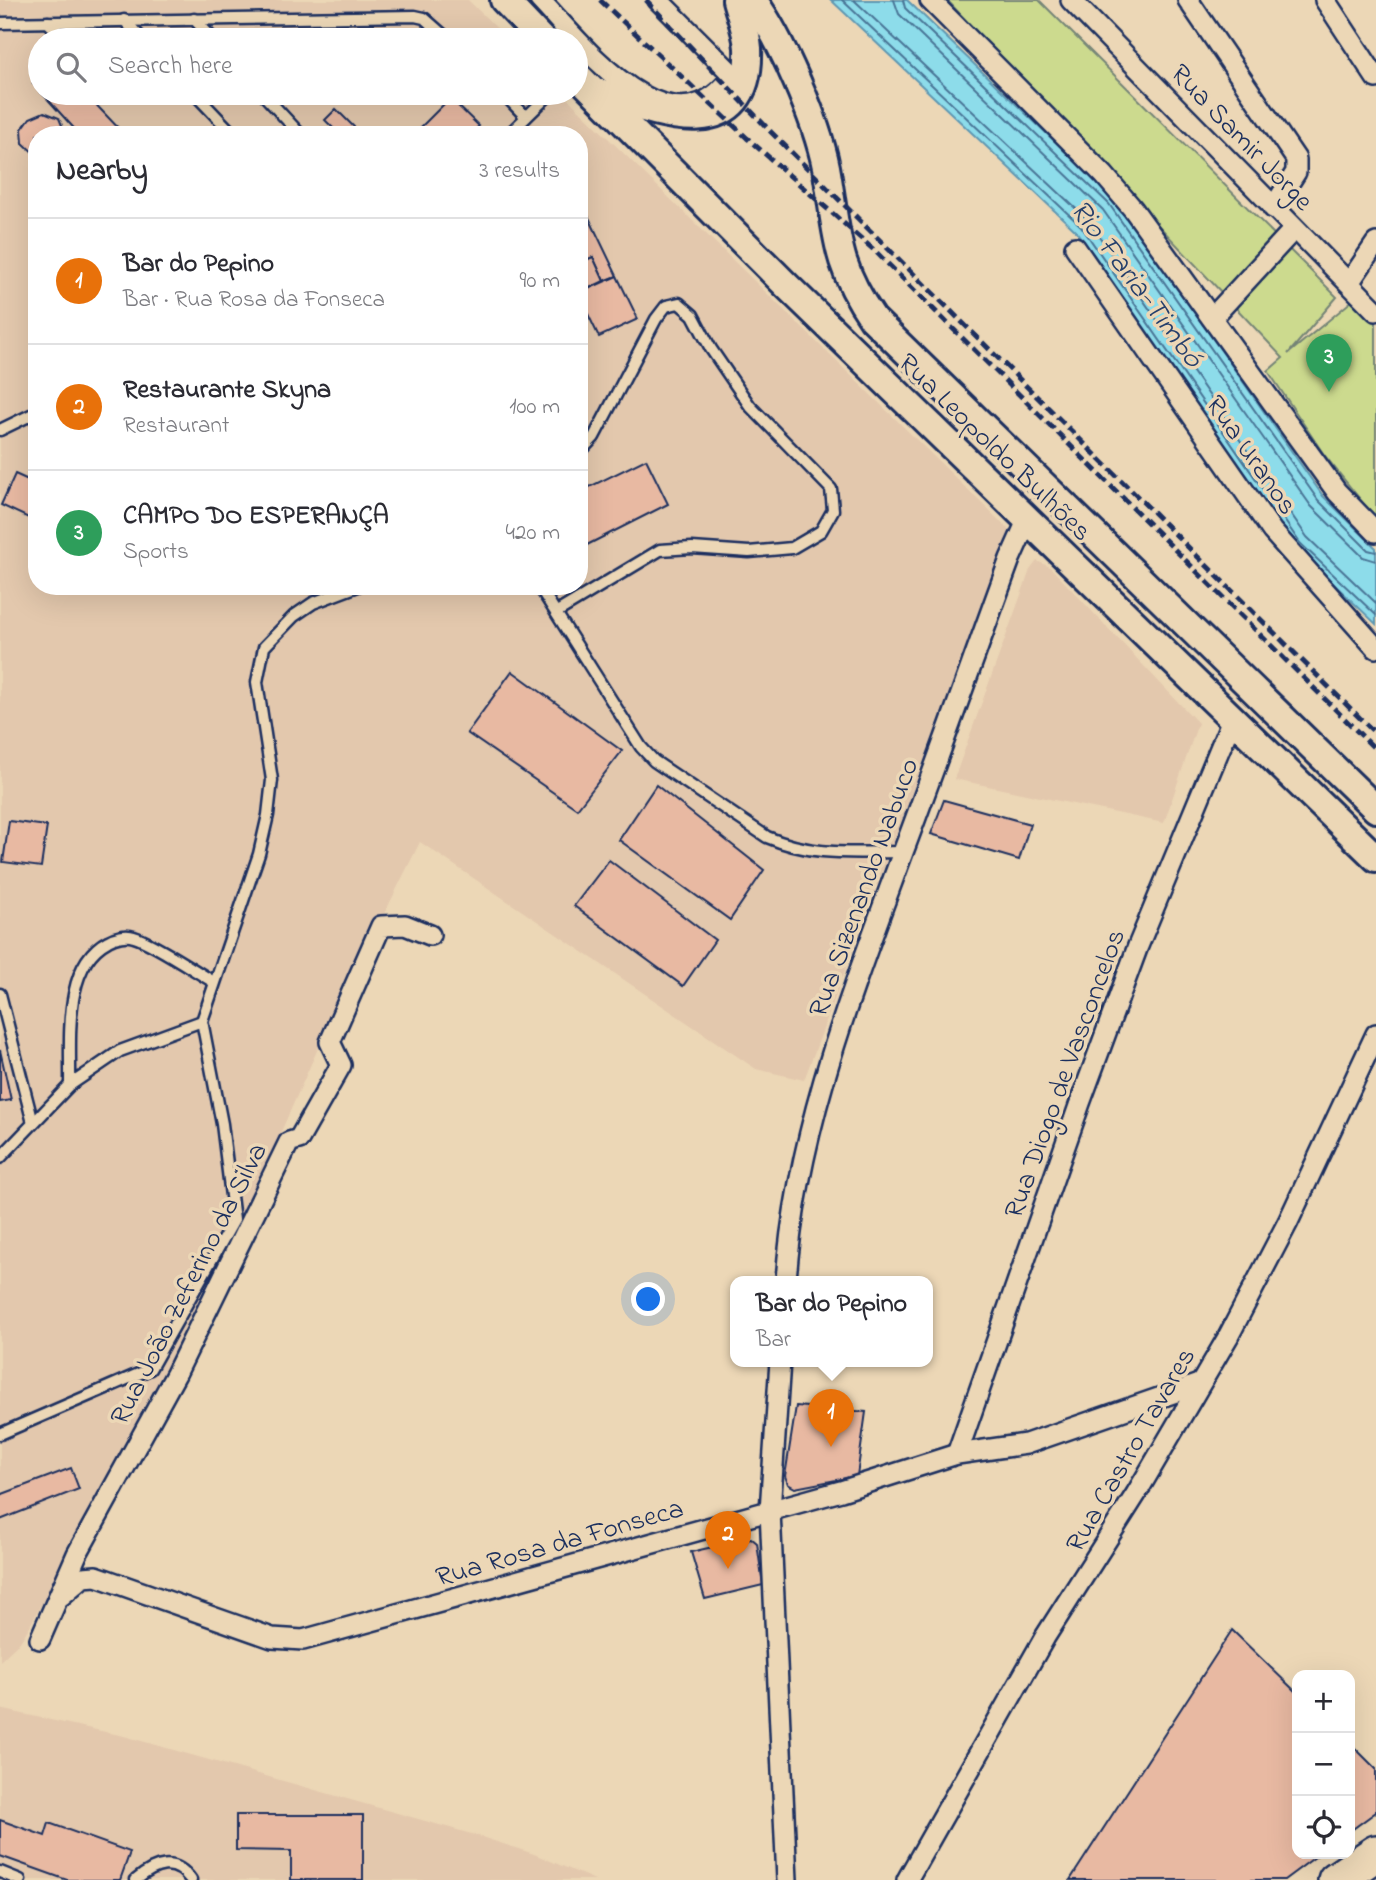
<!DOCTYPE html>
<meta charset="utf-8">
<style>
body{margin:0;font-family:"Indie Flower",sans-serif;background:#f7f7f7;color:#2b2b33}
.controls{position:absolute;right:21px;bottom:21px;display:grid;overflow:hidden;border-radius:14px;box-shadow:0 7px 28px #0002}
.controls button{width:63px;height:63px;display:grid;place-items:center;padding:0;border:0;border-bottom:2px solid #e1e1e2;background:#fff;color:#2b2b33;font:35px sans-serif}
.you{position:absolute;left:649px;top:1300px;width:24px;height:24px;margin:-18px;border:5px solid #fff;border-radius:50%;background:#1a73e8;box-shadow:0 0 0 10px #1a73e833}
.badge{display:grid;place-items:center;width:46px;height:46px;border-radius:50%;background:#1f6fb2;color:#fff;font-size:23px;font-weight:700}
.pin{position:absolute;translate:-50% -58px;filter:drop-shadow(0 2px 4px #0008)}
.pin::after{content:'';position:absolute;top:37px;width:24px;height:21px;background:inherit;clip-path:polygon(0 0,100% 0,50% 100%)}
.popup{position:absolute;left:730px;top:1276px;width:203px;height:91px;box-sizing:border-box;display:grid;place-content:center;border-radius:14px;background:#fff;filter:drop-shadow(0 2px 5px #0005);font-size:23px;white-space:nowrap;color:#7c7c81}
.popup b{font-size:26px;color:#2b2b33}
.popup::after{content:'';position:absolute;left:50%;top:100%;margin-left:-14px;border:14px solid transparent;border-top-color:#fff}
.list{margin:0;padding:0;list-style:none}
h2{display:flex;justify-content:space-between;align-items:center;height:91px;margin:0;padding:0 28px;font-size:30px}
h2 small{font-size:23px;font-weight:400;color:#7c7c81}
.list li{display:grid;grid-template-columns:46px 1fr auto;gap:21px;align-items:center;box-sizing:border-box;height:126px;padding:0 28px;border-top:2px solid #e1e1e2}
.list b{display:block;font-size:26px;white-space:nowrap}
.list p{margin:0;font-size:23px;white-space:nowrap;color:#7c7c81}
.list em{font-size:23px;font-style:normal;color:#7c7c81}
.icon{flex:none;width:38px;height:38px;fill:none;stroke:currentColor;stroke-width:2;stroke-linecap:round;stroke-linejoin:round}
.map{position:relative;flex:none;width:1376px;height:1880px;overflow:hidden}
.search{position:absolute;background:#fff;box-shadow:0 7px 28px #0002;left:28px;top:28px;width:560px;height:77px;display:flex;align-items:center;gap:18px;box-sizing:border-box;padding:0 24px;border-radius:38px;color:#7c7c81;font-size:26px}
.panel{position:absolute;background:#fff;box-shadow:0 7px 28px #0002;left:28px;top:126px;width:560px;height:469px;border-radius:28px}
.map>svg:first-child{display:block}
</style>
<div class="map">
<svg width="1376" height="1880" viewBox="0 0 1376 1880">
<rect width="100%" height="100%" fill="#ecd7b6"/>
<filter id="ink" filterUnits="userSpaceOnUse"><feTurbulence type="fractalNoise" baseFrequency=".0143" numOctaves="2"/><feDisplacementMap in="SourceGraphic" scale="14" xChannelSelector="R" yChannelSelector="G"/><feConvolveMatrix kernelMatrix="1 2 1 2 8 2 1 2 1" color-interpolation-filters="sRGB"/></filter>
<g filter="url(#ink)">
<g fill="#e3c8ad" fill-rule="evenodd">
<path d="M 0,0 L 468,0 L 509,40 L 40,40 L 40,93 L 562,93 L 1010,531 L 804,1080 L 756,1069 L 420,842 L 323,1037 L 209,1294 L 31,1624 L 20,1642 L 0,1661 ZM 37,135 L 579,135 L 579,586 L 37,586 Z"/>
<path d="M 1037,561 L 1050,567 L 1198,723 L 1164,823 L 954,779 L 1030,570 Z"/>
<path d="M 0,1709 L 124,1736 L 475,1835 L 534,1854 L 595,1880 L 0,1880 Z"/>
</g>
<path fill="#ccda8e" stroke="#748476" stroke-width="2" d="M 947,0 L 1039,0 L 1337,297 L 1288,354 L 1359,295 L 1376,313 L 1376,519 L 1325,456 L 1268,371 L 1283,358 Z"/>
<path fill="#8ddcea" stroke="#5f97b2" stroke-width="2" d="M 831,0 L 907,0 L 1115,199 L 1323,496 L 1376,548 L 1376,624 L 1295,547 L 1076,231 Z"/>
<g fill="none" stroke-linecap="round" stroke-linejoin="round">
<g stroke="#497496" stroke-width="2">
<path d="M 842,0 L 1081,226 L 1300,543 L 1376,615"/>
<path d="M 854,0 L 1088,220 L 1307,537 L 1376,603"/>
<path d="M 894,0 L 899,14 L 1103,210 L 1311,506 L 1363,557 L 1376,561"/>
<path d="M 903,0 L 905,8 L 1109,204 L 1318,500 L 1368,550 L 1376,552"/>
</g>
</g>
<g fill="#e8b9a2" stroke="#1b2f5e" stroke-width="2">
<path d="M 40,77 L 40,91 L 33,83 Z"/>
<path d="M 42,93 L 85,93 L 125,135 L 80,135 Z"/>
<path d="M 450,98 L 479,126 L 470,135 L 413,135 Z"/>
<path d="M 336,109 L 362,135 L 340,135 L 325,120 Z"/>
<path d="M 44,112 L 59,118 L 66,135 L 37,135 L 37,156 L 23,143 L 22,129 L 30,118 Z"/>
<path d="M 579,197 L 617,276 L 604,281 L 593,257 L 579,263 Z"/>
<path d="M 593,257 L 604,281 L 579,293 L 579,263 Z"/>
<path d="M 617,276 L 638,319 L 599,337 L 588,314 L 579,318 L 579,293 Z"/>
<path d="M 646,459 L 668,504 L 579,549 L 579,492 Z"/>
<path d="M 15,474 L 37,484 L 37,522 L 1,505 Z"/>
<path d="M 512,671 L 622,751 L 577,809 L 467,733 Z"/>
<path d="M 656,785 L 764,870 L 730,920 L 619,840 Z"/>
<path d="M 944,800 L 1030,824 L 1019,860 L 931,834 Z"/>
<path d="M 9,821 L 47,826 L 41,867 L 3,862 Z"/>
<path d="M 609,860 L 715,940 L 683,986 L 574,906 Z"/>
<path d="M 0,1050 L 11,1100 L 0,1102 Z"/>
<path d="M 796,1406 L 866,1412 L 857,1476 L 795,1488 L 788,1484 L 785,1476 Z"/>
<path d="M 71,1468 L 79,1489 L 0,1520 L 0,1495 Z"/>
<path d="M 751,1538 L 757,1543 L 763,1585 L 705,1599 L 691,1552 Z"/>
<path d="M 1232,1630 L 1297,1693 L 1297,1854 L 1319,1854 L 1284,1880 L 1070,1880 Z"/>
<path d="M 1350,1743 L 1376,1769 L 1376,1812 L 1350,1831 Z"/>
<path d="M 236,1815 L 363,1815 L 363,1880 L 291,1880 L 291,1851 L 236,1850 Z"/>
<path d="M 0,1820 L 45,1836 L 49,1823 L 130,1852 L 120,1880 L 67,1880 L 0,1856 Z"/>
</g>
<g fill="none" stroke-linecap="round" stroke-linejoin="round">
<g stroke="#1b2f5e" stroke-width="15">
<g id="lane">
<path d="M 194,19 L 214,40"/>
<path d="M 124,20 L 143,40"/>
<path d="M 48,22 L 65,40"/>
<path d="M 0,23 L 415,16 L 424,18 L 449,40"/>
<path d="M 194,93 L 234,135"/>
<path d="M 262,93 L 301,135"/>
<path d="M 503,93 L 526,117"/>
<path d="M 508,135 L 551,93"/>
<path d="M 0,430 L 37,412"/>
<path d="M 539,586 L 641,747 L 654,761 L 767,837 C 814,857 853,852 903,852"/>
<path d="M 557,612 L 660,550 L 692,548 L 749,552 L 792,548 L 821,531 L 833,510 L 831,489 L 750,406 L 711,349 L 693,315 L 679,303 L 666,306 L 656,319 L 594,437 L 579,453"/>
<path d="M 0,994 L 33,1123"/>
<path d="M 70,1085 C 71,1041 62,965 108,941 C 115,937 126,934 134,937 C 152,942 195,971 214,982"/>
<path d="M 0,1158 L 70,1085 L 120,1051 L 202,1021"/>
<path d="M 0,1434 L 150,1369 L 234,1220 L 222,1124 L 202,1021 L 259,854 L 268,815 L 272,780 L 257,682 L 264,647 L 294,616 L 313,603 L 358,586"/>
<path d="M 0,1872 L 20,1880"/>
<path d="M 136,1880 C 155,1864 175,1857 191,1880"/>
</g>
</g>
<g stroke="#1b2f5e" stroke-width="24">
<g id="street">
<path d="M 540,0 C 583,45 672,163 733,75 L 658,0"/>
<path d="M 930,0 L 1104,175 L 1133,209 L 1337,492 L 1376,532"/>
<path d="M 1071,0 L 1376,311"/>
<path d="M 1188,0 L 1296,159 L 1296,172 L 1273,208"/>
<path d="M 1325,0 L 1376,78"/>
<path d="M 1075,247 L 1272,531 L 1376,648"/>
<path d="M 1349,283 L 1376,243"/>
<path d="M 1212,318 L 1294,229"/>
<path d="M 786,1281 C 796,1135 849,999 899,863 C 937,762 973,660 1010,559 L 1027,521"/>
<path d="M 780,1361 L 770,1511 L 787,1880"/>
<path d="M 957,1454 L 1080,1103 L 1138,946 L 1233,717"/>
<path d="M 61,1596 L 83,1577 L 96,1576 L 272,1638 L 303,1640 L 841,1491 L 957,1454 L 1026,1444 L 1199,1384"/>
<path d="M 40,1639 L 77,1554 L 176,1374 L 289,1142 L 299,1139 L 341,1065 L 330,1042 L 381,926 L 405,925 L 430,935"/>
<path d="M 907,1880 L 1045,1637 L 1136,1494 L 1228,1337 L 1288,1222 L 1376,1034"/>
</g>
</g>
<g stroke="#1b2f5e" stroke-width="32">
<g id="secondary">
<path d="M 504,0 L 542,40"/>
<path d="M 753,0 C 781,38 817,121 826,167 C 838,233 833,261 873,319 L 1376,809"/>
<path d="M 576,74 L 787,286 L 1376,858"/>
<path d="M 602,93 C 660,117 752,147 748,48 C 747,32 740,15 736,0"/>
</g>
</g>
<g stroke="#1b2f5e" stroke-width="40">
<path id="highway" d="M 1336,1880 L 1376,1853"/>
</g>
<use href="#lane" stroke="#ecd7b6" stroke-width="10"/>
<use href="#street" stroke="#ecd7b6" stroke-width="19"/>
<use href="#secondary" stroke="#ecd7b6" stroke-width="26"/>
<use href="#highway" stroke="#ecd7b6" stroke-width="35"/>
<g stroke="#1b2f5e" stroke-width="5" stroke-dasharray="10 5" stroke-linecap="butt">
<path d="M 600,0 L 747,138 L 874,250 L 1376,750"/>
<path d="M 646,0 L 771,132 L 1376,734"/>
</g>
</g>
</g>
<g text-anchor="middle" stroke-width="7" stroke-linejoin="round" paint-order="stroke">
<g font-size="28" fill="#1b2f5e" stroke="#ecd7b6">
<text transform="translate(1243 136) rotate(46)" y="10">Rua Samir Jorge</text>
<text transform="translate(996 446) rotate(44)" y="10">Rua Leopoldo Bulhões</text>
<text transform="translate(1253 454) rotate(55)" y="10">Rua Uranos</text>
<text transform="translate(862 887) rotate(-70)" y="10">Rua Sizenando Nabuco</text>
<text transform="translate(1063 1073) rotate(-70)" y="10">Rua Diogo de Vasconcelos</text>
<text transform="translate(187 1283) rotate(-63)" y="10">Rua João Zeferino da Silva</text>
<text transform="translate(1129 1449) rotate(-60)" y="10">Rua Castro Tavares</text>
<text transform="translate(559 1541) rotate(-16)" y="10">Rua Rosa da Fonseca</text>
</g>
<g font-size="30" font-style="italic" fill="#26406c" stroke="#ecd7b6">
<text transform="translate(1138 283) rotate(53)" y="10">Rio Faria-Timbó</text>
</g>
</g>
</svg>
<div class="controls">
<button>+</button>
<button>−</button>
<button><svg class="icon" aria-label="locate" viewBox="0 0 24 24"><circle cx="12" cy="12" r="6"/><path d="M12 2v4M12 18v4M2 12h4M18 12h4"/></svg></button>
</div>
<div class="you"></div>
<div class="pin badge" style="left:831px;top:1447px;background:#e8710a">1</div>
<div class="popup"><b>Bar do Pepino</b>Bar</div>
<div class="pin badge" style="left:728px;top:1569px;background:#e8710a">2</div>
<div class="pin badge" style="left:1329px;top:392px;background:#2e9e5b">3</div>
<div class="search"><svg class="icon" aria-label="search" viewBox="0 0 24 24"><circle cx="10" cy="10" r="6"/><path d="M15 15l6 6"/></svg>Search here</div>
<section class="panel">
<h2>Nearby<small>3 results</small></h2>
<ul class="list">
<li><span class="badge" style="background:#e8710a">1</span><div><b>Bar do Pepino</b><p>Bar · Rua Rosa da Fonseca</p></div><em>90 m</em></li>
<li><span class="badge" style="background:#e8710a">2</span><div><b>Restaurante Skyna</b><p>Restaurant</p></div><em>100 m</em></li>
<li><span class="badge" style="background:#2e9e5b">3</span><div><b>CAMPO DO ESPERANÇA</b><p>Sports</p></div><em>420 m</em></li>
</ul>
</section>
</div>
